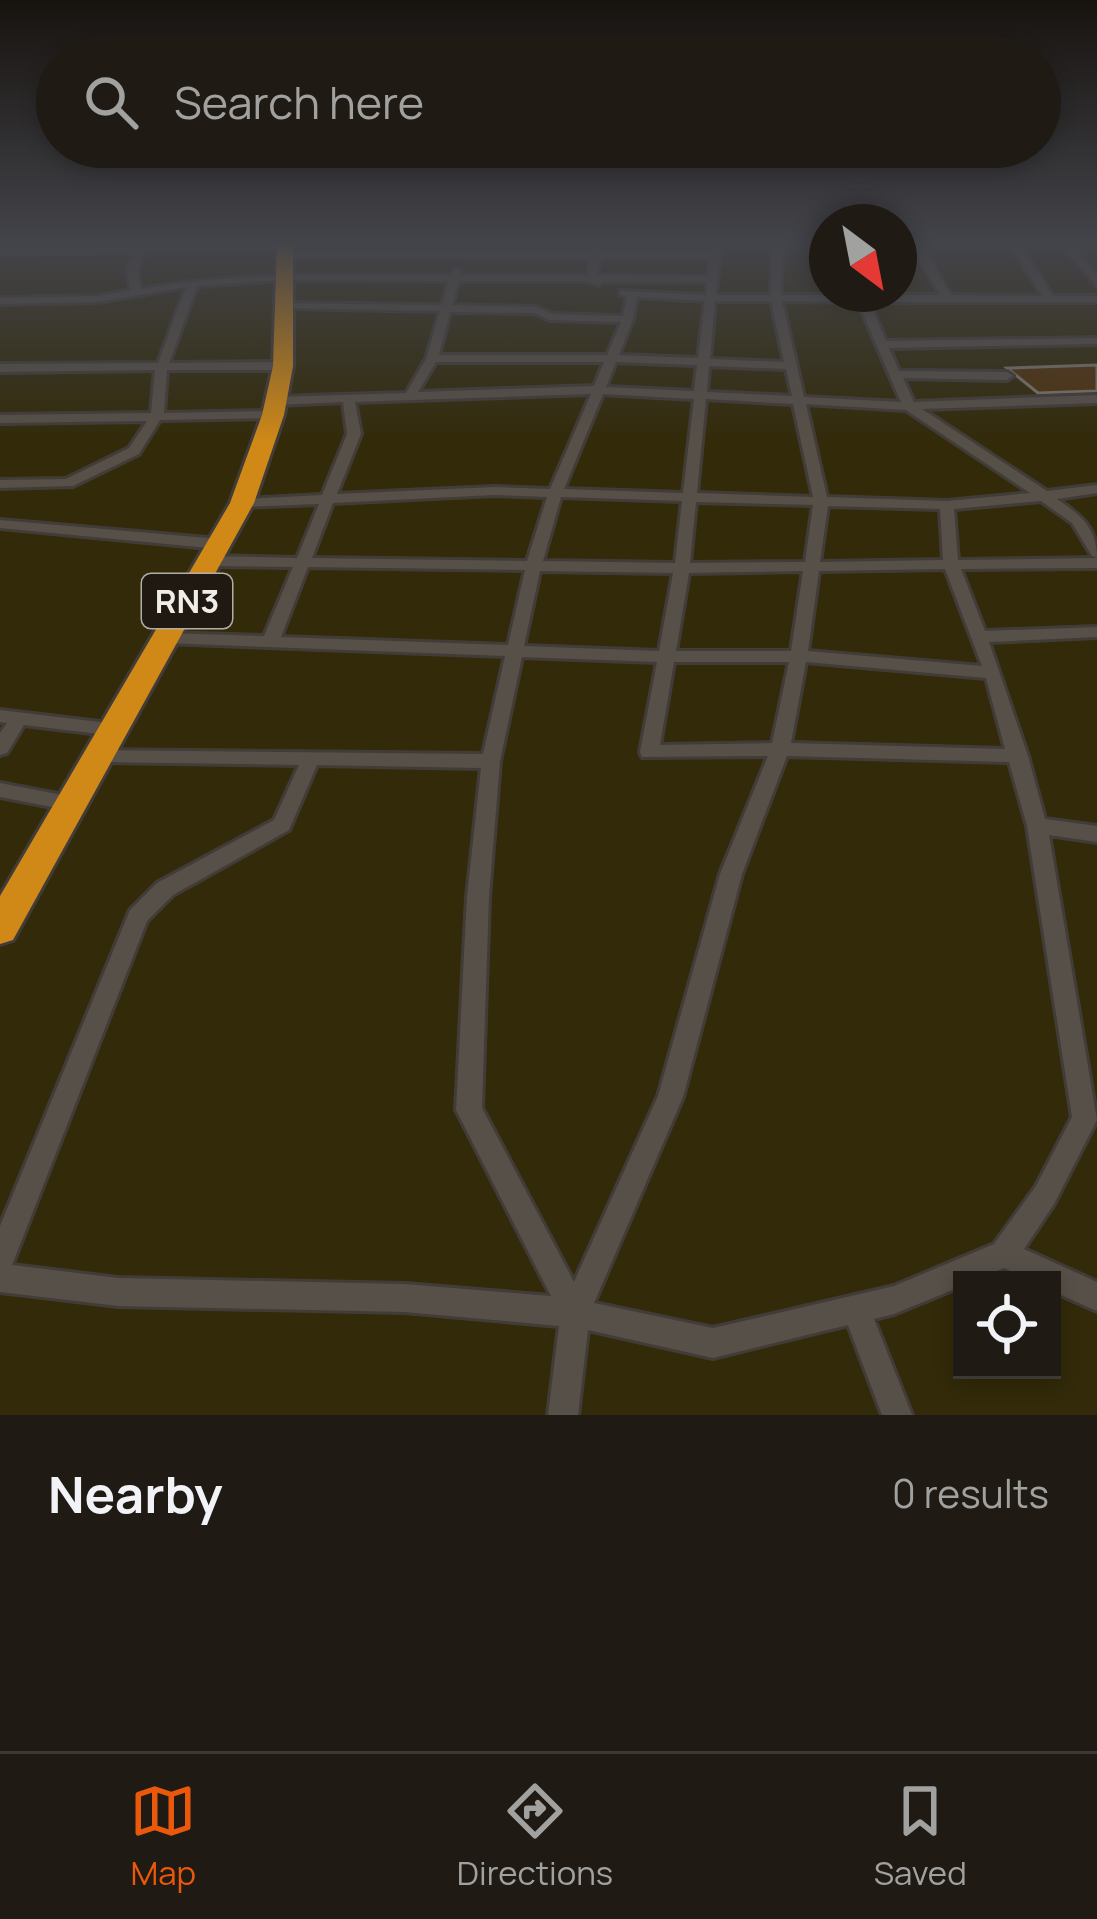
<!DOCTYPE html>
<style>
body{margin:0;font-family:Manrope,sans-serif;background:#27231d;color:#f1f3f6}
.controls{position:absolute;right:36px;bottom:36px;display:grid;overflow:hidden;border-radius:0px;box-shadow:0 6px 18px #0003}
.controls button{width:108px;height:108px;display:grid;place-items:center;padding:0;border:0;border-bottom:3px solid #3c3834;background:#1f1a14;color:#f1f3f6;font:60px sans-serif}
.compass{position:absolute;left:809px;top:204px;width:108px;height:108px;border-radius:50%;background:#1f1a14;box-shadow:0 6px 18px #0003;rotate:148deg}
.list{margin:0;padding:0;list-style:none}
h2{display:flex;justify-content:space-between;align-items:center;height:156px;margin:0;padding:0 48px;font-size:51px}
h2 small{font-size:39px;font-weight:400;color:#a1a1a0}
.icon{flex:none;width:66px;height:66px;fill:none;stroke:currentColor;stroke-width:2;stroke-linecap:round;stroke-linejoin:round}
.map{position:relative;flex:none;width:1097px;height:1415px;overflow:hidden}
.search{position:absolute;background:#1f1a14;box-shadow:0 6px 18px #0003;left:36px;right:36px;top:36px;height:132px;display:flex;align-items:center;gap:30px;box-sizing:border-box;padding:0 42px;border-radius:66px;color:#a1a1a0;font-size:45px}
.sheet{height:336px;background:#1f1a14}
nav{display:flex;justify-content:space-around;align-items:center;box-sizing:border-box;height:168px;border-top:3px solid #3c3834;background:#1f1a14;font-size:33px;color:#a1a1a0}
nav a{display:grid;justify-items:center;gap:6px}
nav .on{color:#ea580c}
.map>svg:first-child{display:block}
</style>
<div class="map">
<svg width="1097" height="1415" viewBox="0 0 1097 1415">
<rect width="100%" height="100%" fill="#29221b"/>
<path fill="#322a09" fill-rule="evenodd" d="M 0,245 L 827,245 L 827,294 L 899,294 L 899,245 L 1097,245 L 1097,1415 L 0,1415 ZM 962,1280 L 1052,1280 L 1052,1370 L 962,1370 Z"/>
<path fill="#50320d" stroke="#7e766d" stroke-width="3" d="M 1097,365 L 1097,391 L 1038,393 L 1007,368 Z"/>
<g fill="none" stroke-linecap="round" stroke-linejoin="round">
<g stroke="#423c38" stroke-width="6">
<g id="minor">
<path d="M 136,245 L 290,246 L 285,249 L 144,251 L 137,272 L 141,289 C 244,271 346,274 450,275 L 456,269 L 460,270 L 460,275 L 587,275 L 591,258 L 282,257 L 282,253 L 285,252 L 592,252 L 594,245 L 604,245 L 602,252 L 710,252 L 711,245 L 721,245 L 716,295 L 771,295 L 772,245 L 782,245 L 781,295 L 940,295 L 911,245 L 921,245 L 951,295 L 1042,296 L 1010,245 L 1020,245 L 1053,296 L 1097,296 L 1097,302 L 869,302 L 886,341 L 1097,338 L 1097,344 L 889,348 L 899,371 L 1007,372 L 1013,376 L 1007,380 L 903,378 L 914,402 L 1097,395 L 1097,403 L 922,409 L 1047,491 L 1097,485 L 1097,493 L 1057,499 C 1080,515 1097,527 1097,558 L 1092,556 L 1072,523 L 1041,501 L 954,509 L 958,560 L 1097,558 L 1097,568 L 961,569 L 985,631 L 1097,627 L 1097,637 L 989,642 L 1028,756 L 1045,819 L 1097,826 L 1097,842 L 1049,835 L 1097,1120 L 1054,1204 L 1024,1249 L 1097,1282 L 1097,1311 L 1052,1291 L 1052,1280 L 1029,1280 L 1004,1268 L 976,1280 L 962,1280 L 962,1286 L 894,1314 L 874,1319 L 912,1415 L 882,1415 L 848,1325 L 713,1358 L 588,1330 L 578,1415 L 548,1415 L 559,1326 L 405,1312 L 118,1306 L 0,1292 L 0,1226 L 130,910 L 157,883 L 274,820 L 299,765 L 102,762 L 95,760 L 93,755 L 95,750 L 483,754 L 505,656 L 165,643 L 157,638 L 165,633 L 264,636 L 293,567 L 211,566 L 203,561 L 211,556 L 297,558 L 319,504 L 242,507 L 235,503 L 242,499 L 322,495 L 347,434 L 343,402 L 276,405 L 270,401 L 276,397 L 406,393 L 426,359 L 440,311 L 283,308 L 279,307 L 279,303 L 442,305 L 448,281 L 283,280 L 197,286 L 169,363 L 283,362 L 289,366 L 283,370 L 167,370 L 164,413 L 273,411 L 279,415 L 277,418 L 160,420 L 139,454 L 73,486 L 0,488 L 0,480 L 66,479 L 129,448 L 147,421 L 0,423 L 0,415 L 151,413 L 155,370 L 0,372 L 0,364 L 158,363 L 186,287 L 98,302 L 0,304 L 0,298 L 98,296 L 131,290 L 127,272 L 134,252 L 0,254 L 0,248 ZM 601,258 L 710,258 L 708,276 L 597,275 ZM 459,281 L 588,281 L 599,285 L 604,282 L 707,282 L 706,295 L 620,291 L 620,295 L 627,296 L 623,316 L 552,314 L 536,307 L 452,305 ZM 637,297 L 705,301 L 698,358 L 619,355 L 633,319 ZM 715,301 L 771,301 L 784,362 L 710,359 ZM 782,301 L 858,302 L 901,402 L 804,397 ZM 450,312 L 534,313 L 550,320 L 621,322 L 607,355 L 439,355 ZM 436,362 L 604,362 L 594,386 L 418,392 ZM 616,362 L 697,365 L 694,391 L 606,387 ZM 709,366 L 786,369 L 792,396 L 707,392 ZM 591,394 L 550,489 L 494,487 L 337,494 L 361,434 L 355,402 ZM 603,394 L 694,399 L 683,493 L 564,489 ZM 706,399 L 793,404 L 813,497 L 697,493 ZM 806,404 L 906,410 L 1030,493 L 947,501 L 827,497 ZM 494,495 L 547,497 L 527,561 L 312,558 L 333,503 ZM 561,497 L 682,501 L 675,563 L 543,561 ZM 696,502 L 813,505 L 805,562 L 690,563 ZM 828,506 L 940,509 L 943,560 L 820,562 ZM 308,567 L 525,570 L 508,645 L 281,637 ZM 945,569 L 982,666 L 808,651 L 819,571 ZM 540,571 L 673,573 L 659,651 L 524,646 ZM 803,571 L 791,651 L 676,651 L 689,573 ZM 522,657 L 657,662 L 640,752 L 642,757 L 768,756 L 720,874 L 658,1096 L 574,1282 L 482,1108 L 489,897 L 500,761 ZM 674,662 L 789,662 L 772,743 L 660,745 ZM 806,662 L 986,678 L 1005,749 L 791,743 ZM 787,756 L 1009,762 L 1027,826 L 1072,1117 L 1036,1186 L 994,1244 L 894,1286 L 713,1328 L 594,1303 L 683,1097 L 742,874 ZM 317,765 L 481,768 L 467,897 L 456,1110 L 551,1296 L 405,1284 L 118,1278 L 12,1265 L 147,921 L 173,895 L 289,830 Z"/>
<path d="M 1062,245 L 1072,245 L 1097,276 L 1097,286 Z"/>
<path d="M 0,520 L 219,539 L 227,544 L 219,549 L 0,528 Z"/>
<path d="M 0,710 L 116,724 L 125,730 L 116,736 L 24,725 L 7,753 L 0,755 L 0,733 L 7,723 L 0,722 Z"/>
<path d="M 0,783 L 73,797 L 80,799 L 83,804 L 80,809 L 73,811 L 0,797 Z"/>
</g>
</g>
<g stroke="#423c38" stroke-width="6">
<path id="trunk" d="M 277,245 L 293,245 L 293,366 L 284,415 L 254,503 L 13,940 L 0,944 L 0,896 L 230,503 L 262,415 L 273,366 Z"/>
</g>
<use href="#minor" fill="#575048" fill-rule="evenodd"/>
<use href="#trunk" fill="#d08916" fill-rule="evenodd"/>
</g>
<linearGradient id="sky" x2="0" y2="1"><stop stop-color="#17130f"/><stop offset="0.55" stop-color="#43444a"/><stop offset="1" stop-color="#43444a" stop-opacity="0"/></linearGradient>
<rect width="1097" height="443" fill="url(#sky)"/>
<g text-anchor="middle" stroke-width="10" stroke-linejoin="round" paint-order="stroke">
<rect fill="#1f1912" stroke="#b1ada7" stroke-width="3" x="142" y="574" width="90" height="54" rx="9"/>
<g font-size="33" font-weight="bold" fill="#f0ece7">
<text x="187" y="613">RN3</text>
</g>
</g>
</svg>
<div class="controls">
<button><svg class="icon" aria-label="locate" viewBox="0 0 24 24"><circle cx="12" cy="12" r="6"/><path d="M12 2v4M12 18v4M2 12h4M18 12h4"/></svg></button>
</div>
<svg class="compass" viewBox="-18 -18 36 36"><path d="M0-13l5 13h-10z" fill="#e53935"/><path d="M0 13l5-13h-10z" fill="#a1a1a0"/></svg>
<div class="search"><svg class="icon" aria-label="search" viewBox="0 0 24 24"><circle cx="10" cy="10" r="6"/><path d="M15 15l6 6"/></svg>Search here</div>
</div>
<section class="sheet">
<h2>Nearby<small>0 results</small></h2>
<ul class="list">
</ul>
</section>
<nav>
<a class="on"><svg class="icon" aria-label="map" viewBox="0 0 24 24"><path d="M3 6l6-2 6 2 6-2v14l-6 2-6-2-6 2zM9 4v14M15 6v14"/></svg>Map</a>
<a><svg class="icon" aria-label="directions" viewBox="0 0 24 24"><path d="M12 3l9 9-9 9-9-9zM9 14v-3h6M13 9l2 2-2 2"/></svg>Directions</a>
<a><svg class="icon" aria-label="saved" viewBox="0 0 24 24"><path d="M7 4h10v16l-5-4-5 4z"/></svg>Saved</a>
</nav>
